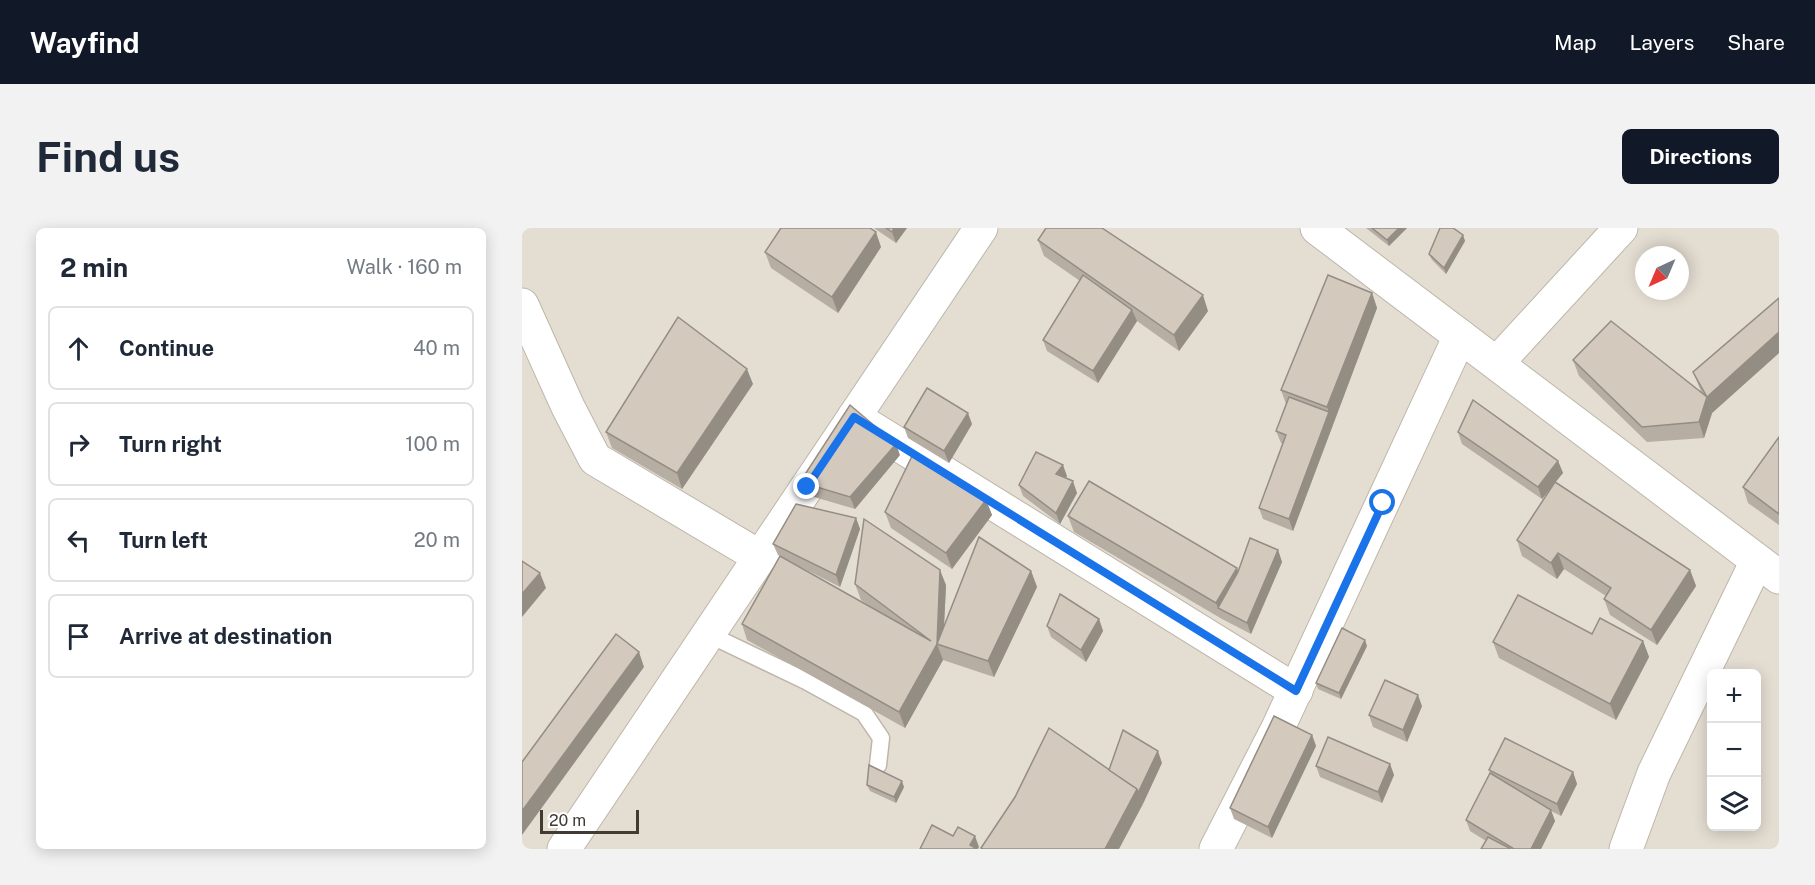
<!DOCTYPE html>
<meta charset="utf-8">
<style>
body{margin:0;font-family:"Public Sans",sans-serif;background:#f2f2f3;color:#1f2937}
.controls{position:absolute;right:18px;bottom:18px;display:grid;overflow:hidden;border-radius:9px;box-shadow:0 3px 15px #0003}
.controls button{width:54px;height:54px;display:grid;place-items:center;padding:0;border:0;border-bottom:2px solid #e0e1e3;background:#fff;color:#1f2937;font:30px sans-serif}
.compass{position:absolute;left:1113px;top:18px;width:54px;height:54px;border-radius:50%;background:#fff;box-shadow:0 3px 15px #0003;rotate:224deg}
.scale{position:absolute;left:18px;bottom:15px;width:99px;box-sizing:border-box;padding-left:6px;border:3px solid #423b34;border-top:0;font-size:16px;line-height:21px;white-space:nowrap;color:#423b34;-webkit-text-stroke:4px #fff;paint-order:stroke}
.stop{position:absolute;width:18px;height:18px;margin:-14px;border:4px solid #1a73e8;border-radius:50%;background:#fff}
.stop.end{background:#1a73e8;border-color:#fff;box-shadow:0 2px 6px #0008}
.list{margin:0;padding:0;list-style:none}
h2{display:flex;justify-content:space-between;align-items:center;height:78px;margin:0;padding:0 24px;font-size:26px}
h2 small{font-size:20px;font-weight:400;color:#747a83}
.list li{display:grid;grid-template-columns:39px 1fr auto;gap:18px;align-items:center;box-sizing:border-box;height:84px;margin:0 12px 12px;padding:0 12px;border:2px solid #e0e1e3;border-radius:9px}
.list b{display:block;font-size:22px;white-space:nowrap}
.list em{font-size:20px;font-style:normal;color:#747a83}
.icon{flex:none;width:33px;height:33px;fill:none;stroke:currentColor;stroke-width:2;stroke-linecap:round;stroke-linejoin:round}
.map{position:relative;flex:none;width:1257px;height:621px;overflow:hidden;border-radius:9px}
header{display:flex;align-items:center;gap:36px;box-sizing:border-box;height:84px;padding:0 30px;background:#111827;color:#fff}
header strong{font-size:28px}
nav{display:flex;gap:33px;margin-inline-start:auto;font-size:21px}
.intro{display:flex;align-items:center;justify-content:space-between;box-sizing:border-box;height:144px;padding:0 36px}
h1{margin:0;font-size:42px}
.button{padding:15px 27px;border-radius:9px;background:#111827;color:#fff;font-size:21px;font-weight:700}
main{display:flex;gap:36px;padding:0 36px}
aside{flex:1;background:#fff;border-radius:9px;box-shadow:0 3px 15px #0003}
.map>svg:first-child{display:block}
</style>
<header>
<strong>Wayfind</strong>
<nav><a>Map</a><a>Layers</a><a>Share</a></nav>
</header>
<div class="intro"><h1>Find us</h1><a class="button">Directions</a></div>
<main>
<aside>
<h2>2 min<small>Walk · 160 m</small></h2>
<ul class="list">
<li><svg class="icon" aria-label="ahead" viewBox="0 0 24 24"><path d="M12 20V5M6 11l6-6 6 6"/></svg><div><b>Continue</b></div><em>40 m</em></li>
<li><svg class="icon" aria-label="right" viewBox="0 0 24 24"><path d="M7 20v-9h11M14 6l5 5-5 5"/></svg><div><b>Turn right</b></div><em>100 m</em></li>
<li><svg class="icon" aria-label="left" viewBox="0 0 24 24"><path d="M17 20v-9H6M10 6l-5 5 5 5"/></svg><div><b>Turn left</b></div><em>20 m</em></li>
<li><svg class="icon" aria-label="arrive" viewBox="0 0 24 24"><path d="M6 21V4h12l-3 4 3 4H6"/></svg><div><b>Arrive at destination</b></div></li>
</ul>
</aside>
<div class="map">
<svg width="1257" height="621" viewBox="0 0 1257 621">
<rect width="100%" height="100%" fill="#f0ece3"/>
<path fill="#e4ddd2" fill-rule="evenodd" d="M 0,0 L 1257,0 L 1257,621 L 0,621 ZM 1122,27 L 1158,27 L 1158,63 L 1122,63 ZM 1190,446 L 1234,446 L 1234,598 L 1190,598 Z"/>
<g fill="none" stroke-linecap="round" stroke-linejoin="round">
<g stroke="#beb6aa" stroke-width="19">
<path id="service" d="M 186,406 L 284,453 L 342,485 L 359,510 L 356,537"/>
</g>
<g stroke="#beb6aa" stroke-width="35">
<g id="minor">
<path d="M 0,77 L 46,179 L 73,231 L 238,329"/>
<path d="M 975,135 L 1099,0"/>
<path d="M 332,189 L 774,463"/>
<path d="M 42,621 L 459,0"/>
<path d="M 694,621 L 756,500 L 938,108"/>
<path d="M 1104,621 L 1132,545 L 1235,333"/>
</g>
</g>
<g stroke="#beb6aa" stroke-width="35">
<path id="tertiary" d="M 795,0 L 1257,349"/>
</g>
<use href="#service" stroke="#fff" stroke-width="16"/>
<use href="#minor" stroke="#fff" stroke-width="33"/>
<use href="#tertiary" stroke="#fff" stroke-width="33"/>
</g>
<g fill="#b6ada3">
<path d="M 352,0 L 385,0 L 374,15 Z"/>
<path d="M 844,0 L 885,0 L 867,18 Z"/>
<path d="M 941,7 L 943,13 L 924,46 L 910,32 L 907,26 Z"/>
<path d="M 516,12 L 686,83 L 657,123 L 615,93 L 576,155 L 525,123 L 521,112 L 558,53 L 522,28 Z"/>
<path d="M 359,19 L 316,85 L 249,40 L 243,24 Z"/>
<path d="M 850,65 L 855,80 L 771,303 L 741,291 L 737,280 L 761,216 L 759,215 L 754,203 L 764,176 L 759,162 Z"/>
<path d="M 1257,125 L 1190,185 L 1182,210 L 1125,214 L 1057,148 L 1051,132 L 1180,166 L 1171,144 Z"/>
<path d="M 231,156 L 160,261 L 90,220 L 84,204 Z"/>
<path d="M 450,196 L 427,235 L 386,210 L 382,199 Z"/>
<path d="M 936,204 L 1036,233 L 1041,245 L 1033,254 L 1168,342 L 1174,358 L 1135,417 L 1088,387 L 1082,371 L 1084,368 L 1042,341 L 1035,351 L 1000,328 L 995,312 L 1029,259 L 1020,271 L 940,216 Z"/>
<path d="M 1257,209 L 1257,297 L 1226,275 L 1221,259 Z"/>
<path d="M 378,227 L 333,281 L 282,266 L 278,254 Z"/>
<path d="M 545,248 L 544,250 L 555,265 L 538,296 L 501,268 L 497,257 Z"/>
<path d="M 464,272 L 470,287 L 430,341 L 369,300 L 363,284 Z"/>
<path d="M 546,288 L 715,340 L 716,344 L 756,322 L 760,334 L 729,406 L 700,391 L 552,304 Z"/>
<path d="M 334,290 L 338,301 L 318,359 L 259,329 L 348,378 L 339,372 L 333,356 L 424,357 L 422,398 L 509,343 L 515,359 L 472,449 L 421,432 L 383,500 L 225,412 L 220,396 L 258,328 L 256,327 L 251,316 Z"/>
<path d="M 577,391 L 581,403 L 564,434 L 529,409 L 525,398 Z"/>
<path d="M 1070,406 L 1121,413 L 1127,429 L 1094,492 L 977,430 L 971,414 Z"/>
<path d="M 845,418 L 819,471 L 796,461 L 794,455 Z"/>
<path d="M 900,478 L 885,514 L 851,499 L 847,487 Z"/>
<path d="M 790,507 L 794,518 L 750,610 L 712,591 L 708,580 Z"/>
<path d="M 868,536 L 872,547 L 860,575 L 798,549 L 794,538 Z"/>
<path d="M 967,542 L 1051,544 L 1055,556 L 1039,588 L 1029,583 L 1033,593 L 1019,621 L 959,621 L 964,613 L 948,603 L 944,592 L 969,546 Z"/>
<path d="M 345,557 L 382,559 L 374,575 L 348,563 Z"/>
</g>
<g fill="#948d84">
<path d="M 372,0 L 385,0 L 374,15 L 370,4 Z"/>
<path d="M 877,0 L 885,0 L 867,18 L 865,12 Z"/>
<path d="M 354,4 L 359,19 L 316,85 L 310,69 Z"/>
<path d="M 941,7 L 943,13 L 924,46 L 922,40 Z"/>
<path d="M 850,65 L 855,80 L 771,303 L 767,291 L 807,184 L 805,179 Z"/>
<path d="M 681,67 L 686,83 L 657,123 L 652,107 Z"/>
<path d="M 610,82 L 615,93 L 576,155 L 571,143 Z"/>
<path d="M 1257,104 L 1257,125 L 1190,185 L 1185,169 Z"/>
<path d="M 225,141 L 231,156 L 160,261 L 155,245 Z"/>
<path d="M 1185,169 L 1190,185 L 1182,210 L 1177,194 Z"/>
<path d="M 446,185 L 450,196 L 427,235 L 422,223 Z"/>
<path d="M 374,216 L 378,227 L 333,281 L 328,269 Z"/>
<path d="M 1036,233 L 1041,245 L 1020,271 L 1016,259 Z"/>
<path d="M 541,237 L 545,248 L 538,258 L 534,246 Z"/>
<path d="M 551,253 L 555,265 L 538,296 L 534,285 Z"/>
<path d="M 464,272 L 470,287 L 430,341 L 424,325 Z"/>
<path d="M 334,290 L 338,301 L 318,359 L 314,347 Z"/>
<path d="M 756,322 L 760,334 L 729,406 L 725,395 Z"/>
<path d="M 1036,325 L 1042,341 L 1035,351 L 1029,335 Z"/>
<path d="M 715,340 L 720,356 L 696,380 L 694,375 Z"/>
<path d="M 418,342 L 424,357 L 421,418 L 415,416 L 421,432 L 383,500 L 377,484 L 415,416 Z"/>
<path d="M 1168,342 L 1174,358 L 1135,417 L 1129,402 Z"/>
<path d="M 509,343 L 515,359 L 472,449 L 466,433 Z"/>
<path d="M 18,345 L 24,360 L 0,389 L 0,366 Z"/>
<path d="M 577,391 L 581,403 L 564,434 L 559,422 Z"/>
<path d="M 843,412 L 845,418 L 819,471 L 817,465 Z"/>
<path d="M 1121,413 L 1127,429 L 1094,492 L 1088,476 Z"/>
<path d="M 117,424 L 122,439 L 0,607 L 0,583 Z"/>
<path d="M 896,467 L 900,478 L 885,514 L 881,502 Z"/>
<path d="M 790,507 L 794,518 L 750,610 L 746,599 Z"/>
<path d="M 636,523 L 640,535 L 621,576 L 616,565 Z"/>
<path d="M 868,536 L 872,547 L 860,575 L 856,564 Z"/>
<path d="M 1051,544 L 1055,556 L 1039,588 L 1035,576 Z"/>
<path d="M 380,553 L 382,559 L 374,575 L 372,569 Z"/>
<path d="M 615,561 L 621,576 L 597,621 L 583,621 Z"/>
<path d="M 1029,582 L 1033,593 L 1019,621 L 1009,621 Z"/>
<path d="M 453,608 L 457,619 L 456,621 L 448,617 Z"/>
</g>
<g fill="#d4c9bd" stroke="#948d84" stroke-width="1.5">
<path d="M 259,0 L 348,0 L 354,4 L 310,69 L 243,24 Z"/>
<path d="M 364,0 L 372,0 L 370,4 Z"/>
<path d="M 524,0 L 580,0 L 681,67 L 652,107 L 516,12 Z"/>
<path d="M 850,0 L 877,0 L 865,12 Z"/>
<path d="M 918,0 L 931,0 L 941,7 L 922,40 L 907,26 Z"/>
<path d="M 561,47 L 610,82 L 571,143 L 521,112 Z"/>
<path d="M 806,47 L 850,65 L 805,179 L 759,162 Z"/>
<path d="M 1257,70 L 1257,104 L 1185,169 L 1171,144 Z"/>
<path d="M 156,89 L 225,141 L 155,245 L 84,204 Z"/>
<path d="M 1089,93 L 1185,169 L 1177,194 L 1120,199 L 1051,132 Z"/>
<path d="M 405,160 L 446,185 L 422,223 L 382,199 Z"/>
<path d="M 767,169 L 807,184 L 767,291 L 737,280 L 764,207 L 754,203 Z"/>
<path d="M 951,172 L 1036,233 L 1016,259 L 936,204 Z"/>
<path d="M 328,177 L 374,216 L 328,269 L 278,254 Z"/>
<path d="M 1257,209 L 1257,286 L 1221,259 Z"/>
<path d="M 514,224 L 541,237 L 534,246 L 551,253 L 534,285 L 497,257 Z"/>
<path d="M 391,226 L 464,272 L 424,325 L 363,284 Z"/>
<path d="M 567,253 L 715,340 L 694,375 L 546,288 Z"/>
<path d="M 1033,254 L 1168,342 L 1129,402 L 1082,371 L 1089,360 L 1036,325 L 1029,335 L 995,312 Z"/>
<path d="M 274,276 L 334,290 L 314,347 L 251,316 Z"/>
<path d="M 342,291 L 418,342 L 415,416 L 377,484 L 220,396 L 258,328 L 409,413 L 333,356 Z"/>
<path d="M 457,309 L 509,343 L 466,433 L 415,416 Z"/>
<path d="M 728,310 L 756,322 L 725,395 L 696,380 L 716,344 Z"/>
<path d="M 0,333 L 18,345 L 0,366 Z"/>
<path d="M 538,366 L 577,391 L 559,422 L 525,398 Z"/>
<path d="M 996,367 L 1070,406 L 1078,390 L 1121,413 L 1088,476 L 971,414 Z"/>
<path d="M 820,400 L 843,412 L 817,465 L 794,455 Z"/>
<path d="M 94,406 L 117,424 L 0,583 L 0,534 Z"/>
<path d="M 863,452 L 896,467 L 881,502 L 847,487 Z"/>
<path d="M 752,488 L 790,507 L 746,599 L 708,580 Z"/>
<path d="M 527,500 L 615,561 L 583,621 L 461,621 L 459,620 L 493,569 Z"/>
<path d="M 601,502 L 636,523 L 616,565 L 615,561 L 587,542 Z"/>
<path d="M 806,509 L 868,536 L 856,564 L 794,538 Z"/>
<path d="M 983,510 L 1051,544 L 1035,576 L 967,542 Z"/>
<path d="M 347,537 L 380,553 L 372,569 L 345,557 Z"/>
<path d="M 968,545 L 1029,582 L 1009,621 L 992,621 L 944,592 Z"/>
<path d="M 410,597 L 431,608 L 436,599 L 453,608 L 448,617 L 455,621 L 398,621 Z"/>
<path d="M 966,609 L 989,621 L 959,621 Z"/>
</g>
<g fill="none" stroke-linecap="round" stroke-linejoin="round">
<path stroke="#1a73e8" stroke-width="8" d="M 285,259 L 332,189 L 774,463 L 861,275"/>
</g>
</svg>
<div class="controls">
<button>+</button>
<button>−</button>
<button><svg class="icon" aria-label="layers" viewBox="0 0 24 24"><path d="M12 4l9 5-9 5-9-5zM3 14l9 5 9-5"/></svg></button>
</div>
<svg class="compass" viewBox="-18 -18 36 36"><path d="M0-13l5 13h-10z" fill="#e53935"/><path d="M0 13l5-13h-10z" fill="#747a83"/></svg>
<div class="scale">20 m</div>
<div class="stop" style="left:861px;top:275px"></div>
<div class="stop end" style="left:285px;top:259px"></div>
</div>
</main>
